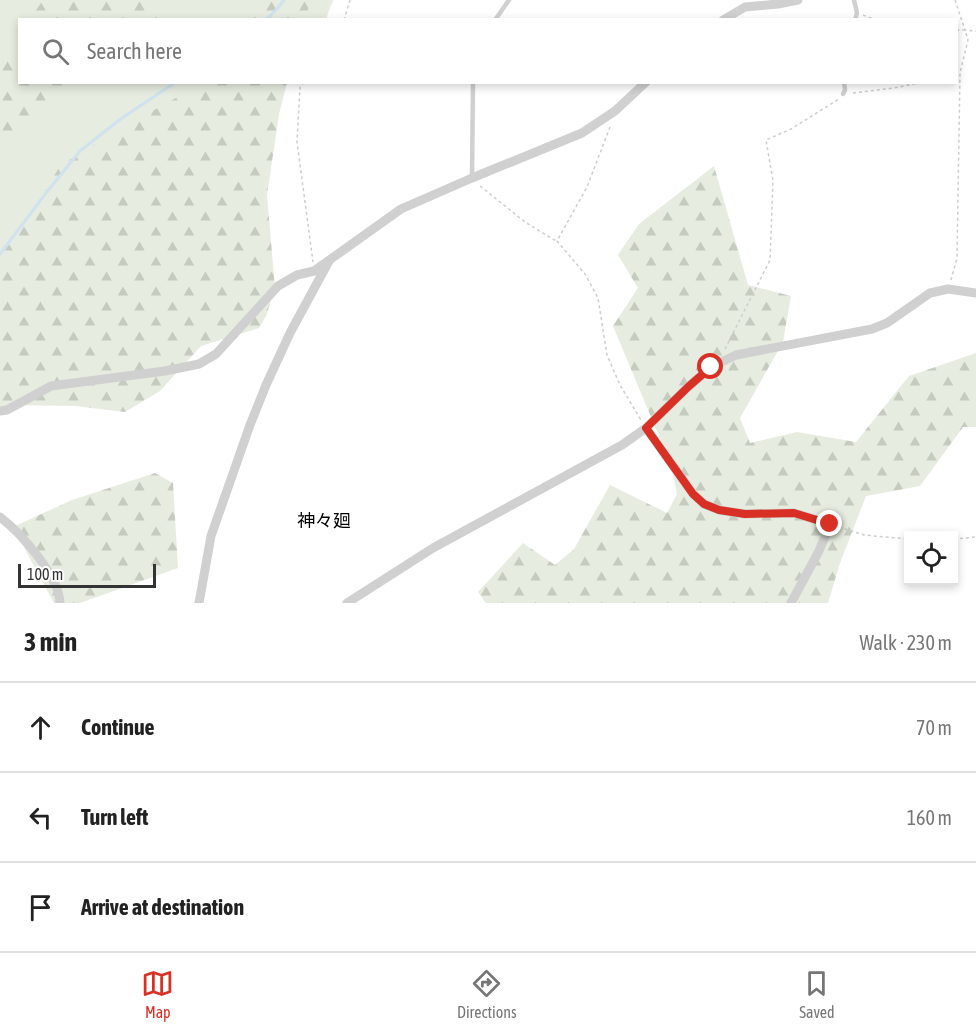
<!DOCTYPE html>
<meta charset="utf-8">
<style>
body{margin:0;font-family:"Asap Condensed","Noto Sans JP",sans-serif;background:#f6f6f6;color:#222}
.controls{position:absolute;right:18px;bottom:18px;display:grid;overflow:hidden;border-radius:0px;box-shadow:0 3px 9px #0003}
.controls button{width:54px;height:54px;display:grid;place-items:center;padding:0;border:0;border-bottom:2px solid #e0e0e0;background:#fff;color:#222;font:30px sans-serif}
.scale{position:absolute;left:18px;bottom:15px;width:138px;box-sizing:border-box;padding-left:6px;border:3px solid #333;border-top:0;font-size:16px;line-height:21px;white-space:nowrap;color:#333;-webkit-text-stroke:4px #fff;paint-order:stroke}
.stop{position:absolute;width:18px;height:18px;margin:-14px;border:4px solid #d93025;border-radius:50%;background:#fff}
.stop.end{background:#d93025;border-color:#fff;box-shadow:0 2px 6px #0008}
.list{margin:0;padding:0;list-style:none}
h2{display:flex;justify-content:space-between;align-items:center;height:78px;margin:0;padding:0 24px;font-size:26px}
h2 small{font-size:20px;font-weight:400;color:#767676}
.list li{display:grid;grid-template-columns:39px 1fr auto;gap:18px;align-items:center;box-sizing:border-box;height:90px;padding:0 24px;border-top:2px solid #e0e0e0}
.list b{display:block;font-size:22px;white-space:nowrap}
.list em{font-size:20px;font-style:normal;color:#767676}
.icon{flex:none;width:33px;height:33px;fill:none;stroke:currentColor;stroke-width:2;stroke-linecap:round;stroke-linejoin:round}
.map{position:relative;flex:none;width:976px;height:603px;overflow:hidden}
.search{position:absolute;background:#fff;box-shadow:0 3px 9px #0003;left:18px;right:18px;top:18px;height:66px;display:flex;align-items:center;gap:15px;box-sizing:border-box;padding:0 21px;border-radius:0px;color:#767676;font-size:22px}
.sheet{height:348px;background:#fff}
nav{display:flex;justify-content:space-around;align-items:center;box-sizing:border-box;height:84px;border-top:2px solid #e0e0e0;background:#fff;font-size:16px;color:#767676}
nav a{display:grid;justify-items:center;gap:3px}
nav .on{color:#d93025}
.map>svg:first-child{display:block}
</style>
<div class="map">
<svg width="976" height="603" viewBox="0 0 976 603">
<defs>
<pattern id="forest-firs" width="22" height="20" patternUnits="userSpaceOnUse" patternTransform="scale(1.5)"><rect width="22" height="20" fill="#e6ecdf"/><path d="M5 1l3.5 6h-7zM16 11l3.5 6h-7z" fill="#c6cbc0"/></pattern>
</defs>
<rect width="100%" height="100%" fill="#fff"/>
<path fill="#e6ecdf" d="M 0,0 L 333,0 L 326,19 L 20,20 L 20,82 L 262,83 L 0,392 Z"/>
<g fill="url(#forest-firs)">
<path d="M 43,0 L 174,0 L 156,19 L 30,19 Z"/>
<path d="M 252,0 L 312,0 L 304,19 L 245,19 Z"/>
<path d="M 19,34 L 20,82 L 74,83 L 0,144 L 0,63 Z"/>
<path d="M 203,83 L 287,83 L 279,114 L 267,195 L 275,288 L 266,316 L 259,328 L 201,346 L 160,391 L 125,412 L 75,406 L 10,405 L 0,407 L 0,258 L 61,165 L 136,120 Z"/>
<path d="M 714,166 L 748,285 L 791,296 L 783,342 L 740,418 L 750,443 L 797,432 L 856,442 L 909,376 L 976,353 L 976,427 L 963,427 L 920,486 L 866,496 L 840,563 L 828,603 L 486,603 L 478,592 L 523,543 L 555,565 L 574,549 L 610,485 L 667,513 L 677,494 L 671,465 L 613,326 L 638,288 L 618,255 L 639,224 Z"/>
<path d="M 155,473 L 173,483 L 178,568 L 80,603 L 54,603 L 13,527 L 72,500 Z"/>
</g>
<g fill="none" stroke-linecap="round" stroke-linejoin="round">
<g stroke="#cfe2ee" stroke-width="3">
<path d="M 266,20 L 277,9 L 284,0"/>
<path d="M 0,254 L 46,193 L 80,151 L 122,118 L 176,82"/>
</g>
<g stroke="#cdcdcd" stroke-width="1.5" stroke-dasharray="3 3" stroke-linecap="butt">
<path d="M 955,0 L 965,30 L 976,31"/>
<path d="M 863,15 L 876,20"/>
<path d="M 344,20 L 350,0"/>
<path d="M 304,82 L 300,87 L 297,142 L 313,262"/>
<path d="M 853,93 L 894,88 L 923,82"/>
<path d="M 610,127 L 587,187 L 557,241 L 585,274 L 598,298 L 607,355 L 620,385 L 641,420"/>
<path d="M 480,186 L 525,222 L 556,241"/>
<path d="M 951,280 L 957,258 L 960,73 L 968,40 L 965,30 L 956,30"/>
<path d="M 725,349 L 770,260 L 773,181 L 766,140 L 791,129 L 839,99"/>
<path d="M 839,527 L 864,535 L 908,539"/>
<path d="M 954,539 L 976,537"/>
</g>
<g stroke="#d0d0d0" stroke-width="4.5">
<path d="M 854,0 L 857,13 L 855,20"/>
<path d="M 495,20 L 509,0"/>
<path d="M 843,94 L 845,90 L 844,82"/>
<path d="M 472,178 L 473,82"/>
</g>
<g stroke="#d0d0d0" stroke-width="9">
<path d="M 723,20 L 745,7 L 778,4 L 798,0"/>
<path d="M 0,411 L 7,410 L 51,386 L 165,371 L 199,364 L 216,354 L 278,286 L 297,275 L 314,271 L 401,209 L 472,178 L 582,133 L 615,111 L 646,82"/>
<path d="M 646,428 L 693,494 L 704,504 L 719,510 L 745,514 L 794,513 L 830,524 L 819,551 L 791,603"/>
<path d="M 0,517 C 21,533 59,576 60,603"/>
<path d="M 199,603 L 211,536 L 250,425 L 266,385 L 290,333 L 329,261"/>
<path d="M 347,603 L 433,548 L 622,445 L 646,428 L 688,387 L 711,367 L 736,355 L 872,329 L 887,323 L 930,293 L 948,289 L 976,293"/>
</g>
</g>
<g fill="none" stroke-linecap="round" stroke-linejoin="round">
<path stroke="#d93025" stroke-width="8" d="M 711,367 L 688,387 L 646,428 L 693,494 L 704,504 L 719,510 L 745,514 L 794,513 L 830,524"/>
</g>
<g text-anchor="middle" stroke-width="6" stroke-linejoin="round" paint-order="stroke">
<g font-size="18" fill="#000" stroke="#fff">
<text x="324" y="527">神々廻</text>
</g>
</g>
</svg>
<div class="controls">
<button><svg class="icon" aria-label="locate" viewBox="0 0 24 24"><circle cx="12" cy="12" r="6"/><path d="M12 2v4M12 18v4M2 12h4M18 12h4"/></svg></button>
</div>
<div class="scale">100 m</div>
<div class="stop" style="left:711px;top:367px"></div>
<div class="stop end" style="left:830px;top:524px"></div>
<div class="search"><svg class="icon" aria-label="search" viewBox="0 0 24 24"><circle cx="10" cy="10" r="6"/><path d="M15 15l6 6"/></svg>Search here</div>
</div>
<section class="sheet">
<h2>3 min<small>Walk · 230 m</small></h2>
<ul class="list">
<li><svg class="icon" aria-label="ahead" viewBox="0 0 24 24"><path d="M12 20V5M6 11l6-6 6 6"/></svg><div><b>Continue</b></div><em>70 m</em></li>
<li><svg class="icon" aria-label="left" viewBox="0 0 24 24"><path d="M17 20v-9H6M10 6l-5 5 5 5"/></svg><div><b>Turn left</b></div><em>160 m</em></li>
<li><svg class="icon" aria-label="arrive" viewBox="0 0 24 24"><path d="M6 21V4h12l-3 4 3 4H6"/></svg><div><b>Arrive at destination</b></div></li>
</ul>
</section>
<nav>
<a class="on"><svg class="icon" aria-label="map" viewBox="0 0 24 24"><path d="M3 6l6-2 6 2 6-2v14l-6 2-6-2-6 2zM9 4v14M15 6v14"/></svg>Map</a>
<a><svg class="icon" aria-label="directions" viewBox="0 0 24 24"><path d="M12 3l9 9-9 9-9-9zM9 14v-3h6M13 9l2 2-2 2"/></svg>Directions</a>
<a><svg class="icon" aria-label="saved" viewBox="0 0 24 24"><path d="M7 4h10v16l-5-4-5 4z"/></svg>Saved</a>
</nav>
